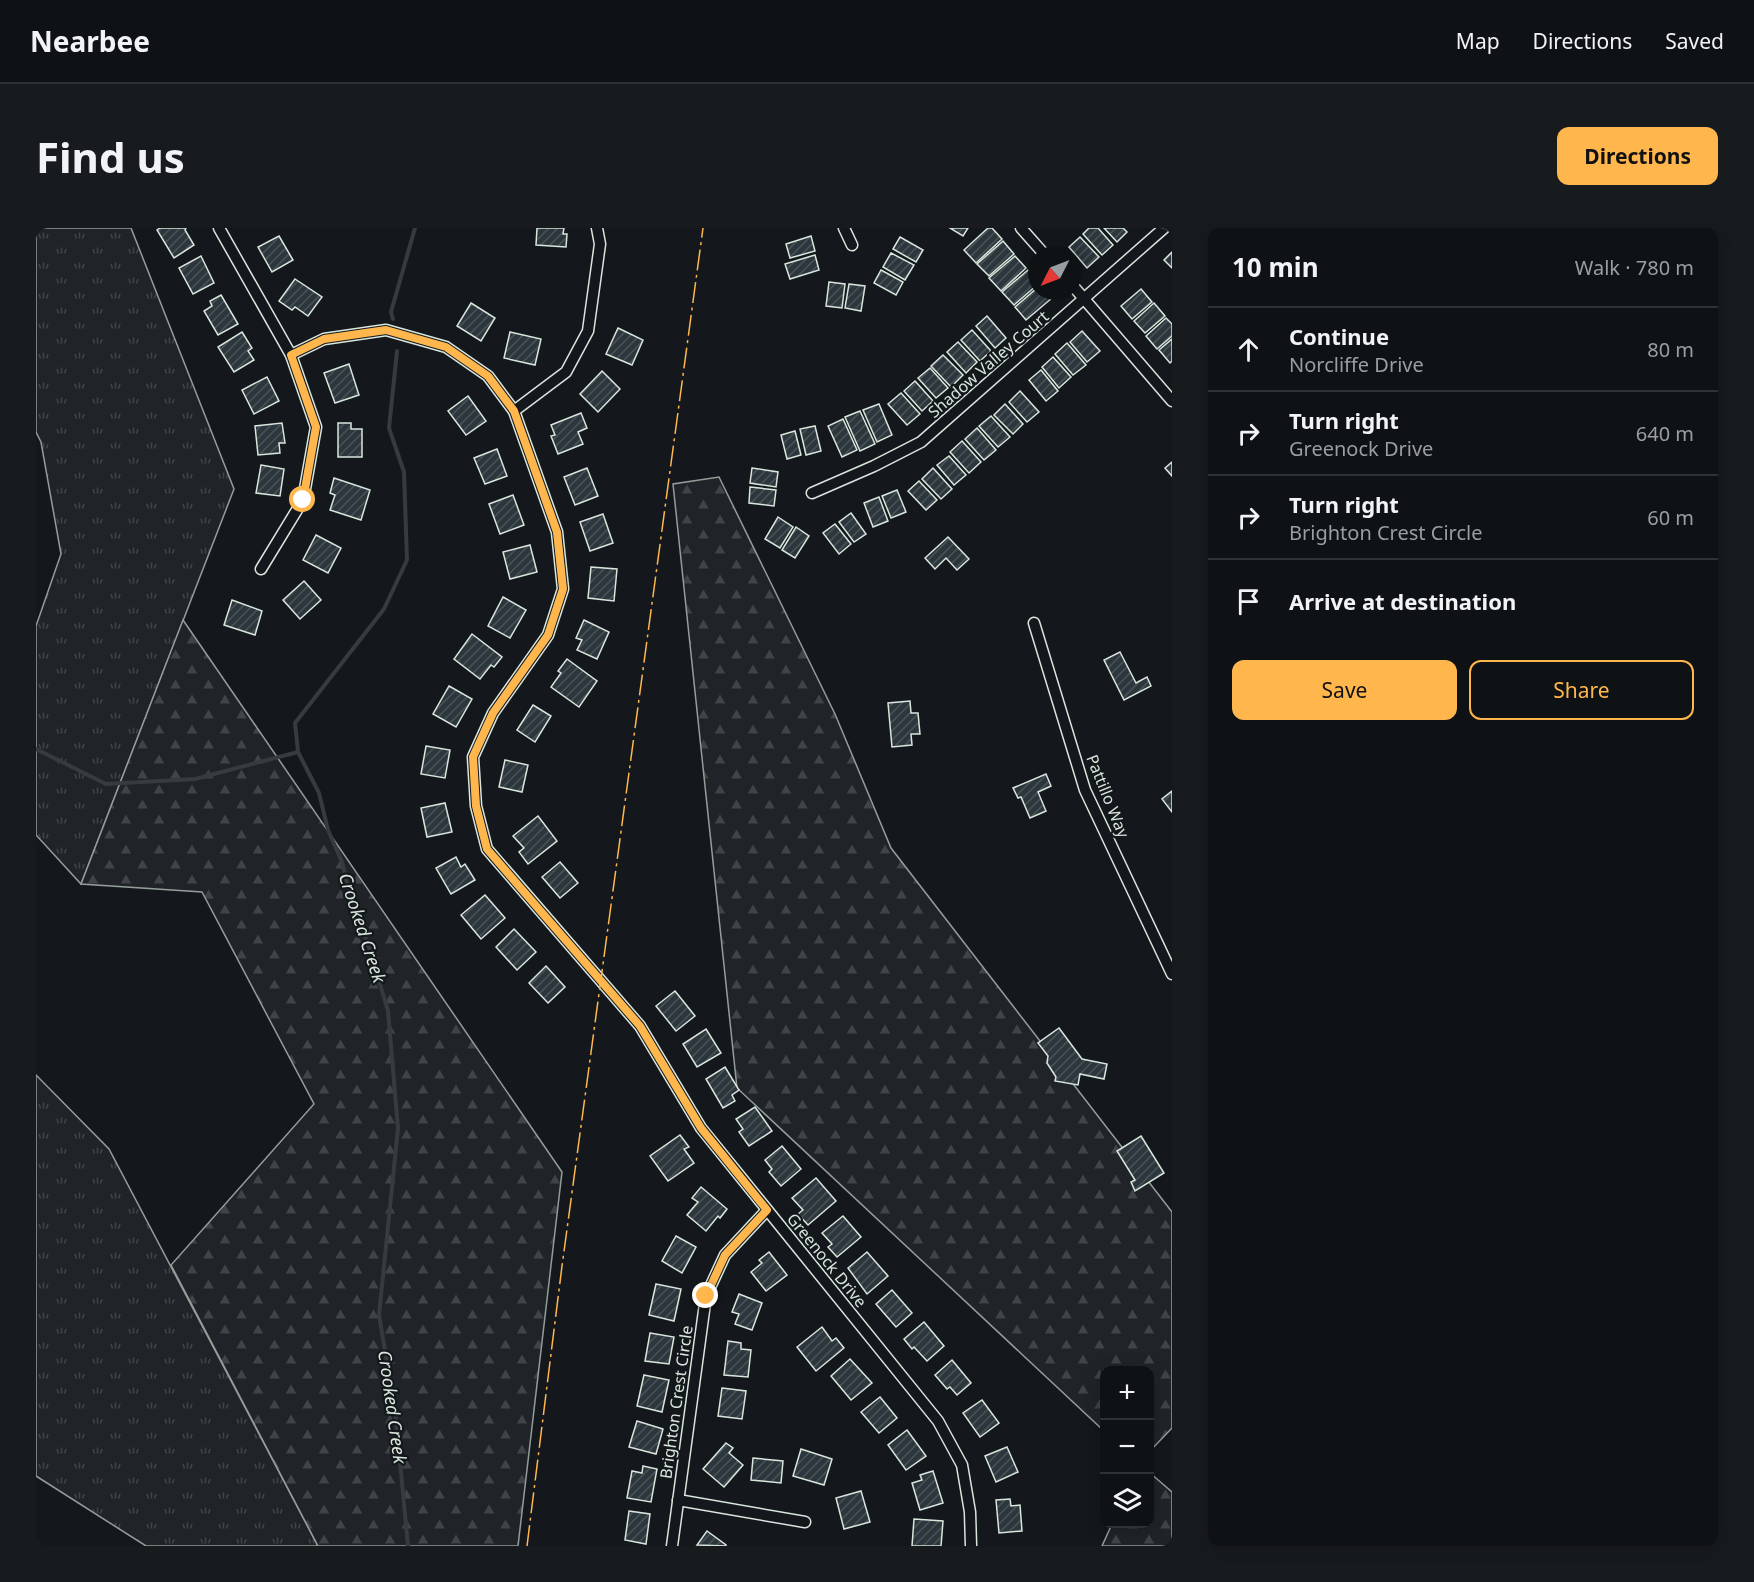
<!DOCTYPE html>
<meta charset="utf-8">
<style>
body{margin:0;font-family:"Noto Sans",sans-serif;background:#181b1e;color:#f1f3f6}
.controls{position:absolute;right:18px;bottom:18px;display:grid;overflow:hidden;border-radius:12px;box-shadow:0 3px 15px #0003}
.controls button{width:54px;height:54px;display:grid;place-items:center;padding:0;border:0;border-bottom:2px solid #2f3234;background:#0f1215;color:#f1f3f6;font:30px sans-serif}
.compass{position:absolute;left:992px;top:18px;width:54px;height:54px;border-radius:50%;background:#0f1215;box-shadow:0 3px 15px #0003;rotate:228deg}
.stop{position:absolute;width:18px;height:18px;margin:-14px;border:4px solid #ffb74d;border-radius:50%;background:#fff}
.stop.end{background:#ffb74d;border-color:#fff;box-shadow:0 2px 6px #0008}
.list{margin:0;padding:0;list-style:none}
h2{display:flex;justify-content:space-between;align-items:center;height:78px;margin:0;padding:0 24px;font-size:26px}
h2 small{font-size:20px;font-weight:400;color:#9b9ea0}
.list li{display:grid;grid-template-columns:39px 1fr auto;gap:18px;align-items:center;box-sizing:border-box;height:84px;padding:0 24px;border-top:2px solid #2f3234}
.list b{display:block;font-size:22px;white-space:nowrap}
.list p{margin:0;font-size:20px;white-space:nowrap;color:#9b9ea0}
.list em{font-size:20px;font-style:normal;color:#9b9ea0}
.actions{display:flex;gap:12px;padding:18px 24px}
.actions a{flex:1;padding:14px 0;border:2px solid #ffb74d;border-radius:12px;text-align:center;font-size:21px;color:#ffb74d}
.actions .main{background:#ffb74d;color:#111}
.icon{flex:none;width:33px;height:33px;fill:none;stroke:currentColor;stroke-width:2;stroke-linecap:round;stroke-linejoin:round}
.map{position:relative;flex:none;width:1136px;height:1318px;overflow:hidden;border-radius:12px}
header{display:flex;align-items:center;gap:36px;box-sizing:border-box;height:84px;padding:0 30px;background:#0f1215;border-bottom:2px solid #2f3234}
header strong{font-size:28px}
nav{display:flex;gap:33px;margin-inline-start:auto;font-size:21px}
.intro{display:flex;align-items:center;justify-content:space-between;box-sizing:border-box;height:144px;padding:0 36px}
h1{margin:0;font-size:42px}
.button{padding:15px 27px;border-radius:12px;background:#ffb74d;color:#111;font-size:21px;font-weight:700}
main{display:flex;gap:36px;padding:0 36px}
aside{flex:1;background:#0f1215;border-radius:12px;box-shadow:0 3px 15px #0003}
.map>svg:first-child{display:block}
</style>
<header>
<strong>Nearbee</strong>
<nav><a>Map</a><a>Directions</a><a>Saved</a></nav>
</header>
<div class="intro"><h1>Find us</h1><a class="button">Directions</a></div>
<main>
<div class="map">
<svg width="1136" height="1318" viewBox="0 0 1136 1318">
<defs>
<pattern id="grass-tufts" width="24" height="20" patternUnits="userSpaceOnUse" patternTransform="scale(1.5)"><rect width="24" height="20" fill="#202428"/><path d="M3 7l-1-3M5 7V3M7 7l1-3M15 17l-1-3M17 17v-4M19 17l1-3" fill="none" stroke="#404447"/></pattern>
<pattern id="forest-firs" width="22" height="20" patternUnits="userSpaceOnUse" patternTransform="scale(1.5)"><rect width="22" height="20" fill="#202428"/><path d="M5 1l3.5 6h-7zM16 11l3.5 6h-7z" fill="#404447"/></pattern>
<pattern id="building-hatch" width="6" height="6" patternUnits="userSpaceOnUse" patternTransform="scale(1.5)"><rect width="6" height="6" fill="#2c363c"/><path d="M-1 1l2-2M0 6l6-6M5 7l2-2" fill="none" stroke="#4a5358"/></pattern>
</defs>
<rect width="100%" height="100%" fill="#14181c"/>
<g fill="url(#grass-tufts)" stroke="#939e99" stroke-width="1.5">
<path d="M 0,0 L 95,0 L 198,261 L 45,656 L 0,607 L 0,398 L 25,326 L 5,214 L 0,204 Z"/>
<path d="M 0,847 L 73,921 L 282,1318 L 110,1318 L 0,1248 Z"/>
</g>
<g fill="url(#forest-firs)" stroke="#939e99" stroke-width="1.5">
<path d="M 683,249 L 799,486 L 855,620 L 1136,984 L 1136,1200 L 1114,1223 L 1114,1142 L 1068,1142 L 1068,1203 L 701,860 L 637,256 Z"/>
<path d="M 147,392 L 526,944 L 482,1318 L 282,1318 L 135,1037 L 278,876 L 166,664 L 45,656 Z"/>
<path d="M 1114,1245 L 1136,1264 L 1136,1318 L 1066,1318 L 1076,1296 L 1114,1296 Z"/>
</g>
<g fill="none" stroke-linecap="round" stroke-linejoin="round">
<g stroke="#363b3e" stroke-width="4">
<path d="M 357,91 L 355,84 L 379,0"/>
<path d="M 361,123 L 353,200 L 368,244 L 371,332 L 348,381 L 259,495 L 262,524 L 283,565 L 292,602 L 306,634 L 315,671 L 333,719 L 352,783 L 362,900 L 343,1087 L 359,1181 L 372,1318"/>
<path d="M 0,521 L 70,556 L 159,551 L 262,524"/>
</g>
</g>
<g fill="url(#building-hatch)" stroke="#d8e6dc" stroke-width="1.5">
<path d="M 124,0 L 150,0 L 149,2 L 158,17 L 138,30 L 121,2 Z"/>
<path d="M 501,0 L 528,0 L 527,6 L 531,6 L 530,19 L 500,17 Z"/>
<path d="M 914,0 L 932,0 L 927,8 Z"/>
<path d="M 952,0 L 956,0 L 966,11 L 940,35 L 928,22 Z"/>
<path d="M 1053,0 L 1062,0 L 1077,17 L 1066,27 L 1047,6 Z"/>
<path d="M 1068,0 L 1087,0 L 1091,4 L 1081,14 Z"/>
<path d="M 243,8 L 257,32 L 236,44 L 222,19 Z"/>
<path d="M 775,8 L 779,23 L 754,30 L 750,16 Z"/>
<path d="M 864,9 L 887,22 L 880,34 L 857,21 Z"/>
<path d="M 1044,9 L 1063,29 L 1051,40 L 1033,19 Z"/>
<path d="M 967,13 L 978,26 L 953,48 L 941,36 Z"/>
<path d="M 1136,24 L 1136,40 L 1128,32 Z"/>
<path d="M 855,25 L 878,37 L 869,52 L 847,39 Z"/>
<path d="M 779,27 L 783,42 L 754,51 L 749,36 Z"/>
<path d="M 165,28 L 178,55 L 157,66 L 143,40 Z"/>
<path d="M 979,28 L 990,40 L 965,63 L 953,50 Z"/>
<path d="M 845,42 L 867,54 L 860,67 L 838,55 Z"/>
<path d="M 992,42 L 1001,53 L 1001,57 L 978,77 L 966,64 Z"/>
<path d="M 259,51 L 286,69 L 272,88 L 259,79 L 256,82 L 243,73 Z"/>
<path d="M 793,54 L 809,56 L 806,80 L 790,78 Z"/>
<path d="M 813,56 L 829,58 L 825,83 L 809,80 Z"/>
<path d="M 1001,60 L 1001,63 L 1010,63 L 1016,70 L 990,92 L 979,79 Z"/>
<path d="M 1105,61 L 1116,74 L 1096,91 L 1085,78 Z"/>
<path d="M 185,67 L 202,96 L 182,107 L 168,83 L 176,78 L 174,73 Z"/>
<path d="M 435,75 L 459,90 L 445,113 L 421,98 Z"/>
<path d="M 1118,75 L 1129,88 L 1109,105 L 1098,93 Z"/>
<path d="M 951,88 L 970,110 L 959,120 L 940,98 Z"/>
<path d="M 1130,90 L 1136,96 L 1136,108 L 1121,121 L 1110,108 Z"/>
<path d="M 582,100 L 607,112 L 596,137 L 570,126 Z"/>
<path d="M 936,102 L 955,123 L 944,133 L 925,112 Z"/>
<path d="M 1046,103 L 1064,123 L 1051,134 L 1034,114 Z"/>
<path d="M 206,104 L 216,120 L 212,123 L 218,132 L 198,144 L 182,119 Z"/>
<path d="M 474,104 L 505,111 L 499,137 L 468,130 Z"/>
<path d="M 1136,111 L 1136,133 L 1134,135 L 1123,122 Z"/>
<path d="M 922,114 L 941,134 L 930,145 L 911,124 Z"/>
<path d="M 1031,115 L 1050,137 L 1037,147 L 1019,126 Z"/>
<path d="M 907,127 L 927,147 L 915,159 L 895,138 Z"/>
<path d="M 1017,129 L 1035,149 L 1023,160 L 1006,139 Z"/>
<path d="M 313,136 L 323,167 L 299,175 L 288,145 Z"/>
<path d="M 894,140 L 912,160 L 900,170 L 882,150 Z"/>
<path d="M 1005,142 L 1022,163 L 1010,173 L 993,152 Z"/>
<path d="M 566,143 L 584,161 L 562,184 L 544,166 Z"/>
<path d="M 231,149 L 243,173 L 218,186 L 206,162 Z"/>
<path d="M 879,153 L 897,173 L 886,183 L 868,163 Z"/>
<path d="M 984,163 L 1003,184 L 991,194 L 973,174 Z"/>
<path d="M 865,165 L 884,186 L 871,197 L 852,176 Z"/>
<path d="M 432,168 L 450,193 L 430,207 L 412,183 Z"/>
<path d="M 843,176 L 856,207 L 841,214 L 827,182 Z"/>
<path d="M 969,176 L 987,196 L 977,206 L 958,187 Z"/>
<path d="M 824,183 L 839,216 L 824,223 L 809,189 Z"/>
<path d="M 545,185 L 551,200 L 542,204 L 547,216 L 522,226 L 515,208 L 519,207 L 515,197 Z"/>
<path d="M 955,188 L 974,209 L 962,219 L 943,198 Z"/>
<path d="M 807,191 L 821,222 L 806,229 L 792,198 Z"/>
<path d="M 246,195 L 249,215 L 243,215 L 244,225 L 222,227 L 219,198 Z"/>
<path d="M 302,195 L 315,195 L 315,201 L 326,201 L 326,229 L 302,229 Z"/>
<path d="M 779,198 L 785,223 L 770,227 L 764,201 Z"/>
<path d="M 941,200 L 960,222 L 948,232 L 929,211 Z"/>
<path d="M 759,203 L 765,227 L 751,231 L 745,207 Z"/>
<path d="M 926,213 L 945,234 L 933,245 L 914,224 Z"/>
<path d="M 461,221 L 471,248 L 449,256 L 438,230 Z"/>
<path d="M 913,228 L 930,247 L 918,257 L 901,237 Z"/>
<path d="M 1136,234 L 1136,248 L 1129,240 Z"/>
<path d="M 225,237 L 248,241 L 244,268 L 220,265 Z"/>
<path d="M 551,240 L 562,268 L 539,277 L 528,249 Z"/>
<path d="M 716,240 L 742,244 L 740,259 L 714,255 Z"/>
<path d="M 897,240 L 916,261 L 905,271 L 886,251 Z"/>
<path d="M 298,250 L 334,262 L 325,292 L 294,282 L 299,267 L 294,265 Z"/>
<path d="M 883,253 L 901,272 L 890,282 L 872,263 Z"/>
<path d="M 714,259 L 740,262 L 738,278 L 713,275 Z"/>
<path d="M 861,262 L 870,284 L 855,290 L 846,268 Z"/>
<path d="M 477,267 L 488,297 L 464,306 L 453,276 Z"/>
<path d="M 843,269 L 852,293 L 837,299 L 828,275 Z"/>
<path d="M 815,285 L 830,306 L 818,314 L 803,294 Z"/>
<path d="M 567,286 L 577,315 L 554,323 L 544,294 Z"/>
<path d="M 742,289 L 757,299 L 744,320 L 729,311 Z"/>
<path d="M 799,296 L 815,316 L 803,326 L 787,305 Z"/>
<path d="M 760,299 L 773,308 L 759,330 L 746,322 Z"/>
<path d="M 280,307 L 305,320 L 292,345 L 267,332 Z"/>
<path d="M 912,309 L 933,331 L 921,342 L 910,330 L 899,341 L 889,330 Z"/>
<path d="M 494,317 L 501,344 L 474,351 L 467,324 Z"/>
<path d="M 555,339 L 581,341 L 578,373 L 552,370 Z"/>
<path d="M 268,353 L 285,372 L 264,391 L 247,372 Z"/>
<path d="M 467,369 L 490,382 L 474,410 L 452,398 Z"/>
<path d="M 196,372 L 226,383 L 219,407 L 188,397 Z"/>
<path d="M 548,392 L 573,404 L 561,431 L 541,422 L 546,412 L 540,410 Z"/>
<path d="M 436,406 L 466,429 L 458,439 L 455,437 L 444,451 L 418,431 Z"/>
<path d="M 1084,424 L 1100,455 L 1111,449 L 1115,458 L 1088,472 L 1068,432 Z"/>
<path d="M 531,431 L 561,453 L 543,479 L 515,459 L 525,445 L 522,443 Z"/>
<path d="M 413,458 L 436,471 L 420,499 L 397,486 Z"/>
<path d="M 874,473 L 875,485 L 882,485 L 884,506 L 875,506 L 876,517 L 856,519 L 852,475 Z"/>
<path d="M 497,477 L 515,488 L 499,514 L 481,502 Z"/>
<path d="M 390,518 L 414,522 L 409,550 L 385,546 Z"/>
<path d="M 469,532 L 492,537 L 486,564 L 463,559 Z"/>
<path d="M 1010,546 L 1015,558 L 1002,564 L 1010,583 L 994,590 L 985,569 L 982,570 L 977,560 Z"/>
<path d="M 1136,563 L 1136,584 L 1126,571 Z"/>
<path d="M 409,575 L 416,604 L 391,609 L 385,580 Z"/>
<path d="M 502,588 L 521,613 L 492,636 L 483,624 L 488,620 L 477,608 Z"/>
<path d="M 420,629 L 425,639 L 429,636 L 439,652 L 415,666 L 400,640 Z"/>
<path d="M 524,634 L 542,655 L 524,670 L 506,649 Z"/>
<path d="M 449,667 L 469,690 L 445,711 L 425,687 Z"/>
<path d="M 478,701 L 500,724 L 481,742 L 460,719 Z"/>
<path d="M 510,738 L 529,759 L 512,775 L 493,755 Z"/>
<path d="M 639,763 L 659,788 L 640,803 L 620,778 Z"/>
<path d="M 1023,800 L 1046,831 L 1071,836 L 1068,851 L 1044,846 L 1042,857 L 1019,853 L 1020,849 L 1011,835 L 1012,828 L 1002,815 Z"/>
<path d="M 670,801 L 685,825 L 661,839 L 647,816 Z"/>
<path d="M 689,839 L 703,862 L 696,867 L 699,873 L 687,880 L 670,851 Z"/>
<path d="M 719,879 L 736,903 L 713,918 L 703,904 L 707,901 L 700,891 Z"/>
<path d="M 644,907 L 653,919 L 648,921 L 658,935 L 632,953 L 614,928 Z"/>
<path d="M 1105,908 L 1128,945 L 1099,963 L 1095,954 L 1099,952 L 1081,923 Z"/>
<path d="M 746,918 L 765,941 L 745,958 L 733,944 L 736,941 L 729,932 Z"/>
<path d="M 780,950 L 800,973 L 772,997 L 762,986 L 767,982 L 756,970 Z"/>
<path d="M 665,959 L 691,981 L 684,990 L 682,988 L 670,1003 L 651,987 L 662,974 L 656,970 Z"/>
<path d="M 807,988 L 825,1009 L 801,1029 L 792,1019 L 796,1016 L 786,1005 Z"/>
<path d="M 640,1008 L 660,1019 L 646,1045 L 626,1033 Z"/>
<path d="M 733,1024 L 751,1047 L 730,1063 L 715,1044 L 726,1035 L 723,1032 Z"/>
<path d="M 831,1024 L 852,1048 L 831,1066 L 812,1040 Z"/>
<path d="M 620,1056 L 645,1061 L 638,1093 L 613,1087 Z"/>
<path d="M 856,1062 L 876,1085 L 860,1099 L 840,1076 Z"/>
<path d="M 703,1066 L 726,1075 L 716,1102 L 699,1096 L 703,1086 L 696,1084 Z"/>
<path d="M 888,1094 L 908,1118 L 891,1133 L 878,1119 L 876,1121 L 868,1111 Z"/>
<path d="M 786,1099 L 796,1113 L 800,1110 L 808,1120 L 780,1143 L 761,1119 Z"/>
<path d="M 614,1105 L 638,1109 L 633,1136 L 609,1133 Z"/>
<path d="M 692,1113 L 705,1115 L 705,1121 L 715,1122 L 712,1149 L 688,1147 Z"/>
<path d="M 814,1131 L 836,1155 L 815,1172 L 795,1148 Z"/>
<path d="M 916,1132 L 935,1155 L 921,1167 L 914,1159 L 911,1161 L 899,1147 Z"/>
<path d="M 608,1147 L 633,1152 L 626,1184 L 601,1178 Z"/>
<path d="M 686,1160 L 710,1163 L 706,1191 L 682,1188 Z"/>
<path d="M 844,1169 L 861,1190 L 843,1205 L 825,1184 Z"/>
<path d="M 946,1172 L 963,1195 L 944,1209 L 927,1185 Z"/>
<path d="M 601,1193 L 627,1201 L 620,1226 L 593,1219 Z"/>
<path d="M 871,1202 L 890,1228 L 870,1242 L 852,1217 Z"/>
<path d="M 690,1215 L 697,1220 L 693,1225 L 707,1237 L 688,1259 L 667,1241 Z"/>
<path d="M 971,1219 L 982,1244 L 960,1254 L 949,1228 Z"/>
<path d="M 765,1221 L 796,1231 L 788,1257 L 757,1248 Z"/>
<path d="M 717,1230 L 747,1233 L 745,1255 L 715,1252 Z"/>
<path d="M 607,1238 L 621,1241 L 615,1274 L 591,1270 L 596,1243 L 606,1245 Z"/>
<path d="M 897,1243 L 907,1275 L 884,1282 L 876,1255 L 886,1252 L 884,1247 Z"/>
<path d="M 825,1263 L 834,1294 L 808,1301 L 800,1270 Z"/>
<path d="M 974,1271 L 975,1278 L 984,1277 L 986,1303 L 963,1305 L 960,1272 Z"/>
<path d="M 593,1283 L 614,1286 L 610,1316 L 589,1312 Z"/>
<path d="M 878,1291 L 907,1293 L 905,1318 L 876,1318 Z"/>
<path d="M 671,1303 L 690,1317 L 690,1318 L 661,1317 Z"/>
</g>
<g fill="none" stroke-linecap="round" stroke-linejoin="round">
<g stroke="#d8e6dc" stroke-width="13">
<g id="minor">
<path d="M 183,0 L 255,127 L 280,199 L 267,272 L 225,341"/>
<path d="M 808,0 L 816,17"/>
<path d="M 985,0 L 1009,27"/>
<path d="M 1037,58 L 1136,173"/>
<path d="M 255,127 L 288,111 L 350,102 L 410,119 L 452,148 L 478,183 L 521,304 L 527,361 L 512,407 L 457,485 L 437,529 L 440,578 L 451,621 L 604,798 L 665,900 L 902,1193 L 926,1237 L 934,1284 L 935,1318"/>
<path d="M 478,183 L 530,144 L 552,103 L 564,16 L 561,0"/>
<path d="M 776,265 L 838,238 L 885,214 L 1128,0"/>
<path d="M 998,395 L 1049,562 L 1136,746"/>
<path d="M 642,1272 L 769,1294"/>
<path d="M 636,1318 L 670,1068 L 689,1027 L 731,982"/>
</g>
</g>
<use href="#minor" stroke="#14181c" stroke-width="10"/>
<path stroke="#ffb74d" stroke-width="1.5" stroke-dasharray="21 4.5 3 4.5" stroke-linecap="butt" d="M 491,1318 L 526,1038 L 667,0"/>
</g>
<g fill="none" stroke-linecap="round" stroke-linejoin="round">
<path stroke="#ffb74d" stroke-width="8" d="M 267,272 L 280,199 L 255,127 L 288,111 L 350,102 L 410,119 L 452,148 L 478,183 L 521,304 L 527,361 L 512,407 L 457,485 L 437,529 L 440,578 L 451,621 L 604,798 L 665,900 L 731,982 L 689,1027 L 670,1068"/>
</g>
<g text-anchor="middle" stroke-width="4.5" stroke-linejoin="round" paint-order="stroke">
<g font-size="16" fill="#d8e6dc" stroke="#14181c">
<text transform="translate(952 136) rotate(-41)" y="6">Shadow Valley Court</text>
<text transform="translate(1072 568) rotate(68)" y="6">Pattillo Way</text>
<text transform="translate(791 1032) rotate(51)" y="6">Greenock Drive</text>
<text transform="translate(640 1174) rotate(-82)" y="6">Brighton Crest Circle</text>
</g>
<g font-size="18" font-style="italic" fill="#d8e6dc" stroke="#14181c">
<text transform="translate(326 700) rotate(72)" y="6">Crooked Creek</text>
<text transform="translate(356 1179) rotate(82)" y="6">Crooked Creek</text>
</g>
</g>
</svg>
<div class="controls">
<button>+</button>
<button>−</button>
<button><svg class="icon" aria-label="layers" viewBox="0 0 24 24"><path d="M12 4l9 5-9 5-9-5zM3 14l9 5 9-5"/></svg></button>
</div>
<svg class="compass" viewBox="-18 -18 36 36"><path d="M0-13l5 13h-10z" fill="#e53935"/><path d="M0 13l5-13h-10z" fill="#9b9ea0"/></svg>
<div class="stop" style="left:267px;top:272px"></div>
<div class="stop end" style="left:670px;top:1068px"></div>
</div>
<aside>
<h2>10 min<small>Walk · 780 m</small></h2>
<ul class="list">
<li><svg class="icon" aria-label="ahead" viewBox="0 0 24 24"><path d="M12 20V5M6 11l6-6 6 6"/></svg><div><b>Continue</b><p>Norcliffe Drive</p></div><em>80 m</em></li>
<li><svg class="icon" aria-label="right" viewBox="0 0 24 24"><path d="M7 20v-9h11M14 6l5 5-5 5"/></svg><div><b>Turn right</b><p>Greenock Drive</p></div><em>640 m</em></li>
<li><svg class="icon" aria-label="right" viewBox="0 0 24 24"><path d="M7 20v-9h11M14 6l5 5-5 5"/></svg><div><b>Turn right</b><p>Brighton Crest Circle</p></div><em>60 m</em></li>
<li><svg class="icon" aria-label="arrive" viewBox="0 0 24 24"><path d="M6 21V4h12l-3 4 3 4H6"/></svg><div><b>Arrive at destination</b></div></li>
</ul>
<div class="actions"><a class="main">Save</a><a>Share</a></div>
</aside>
</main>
